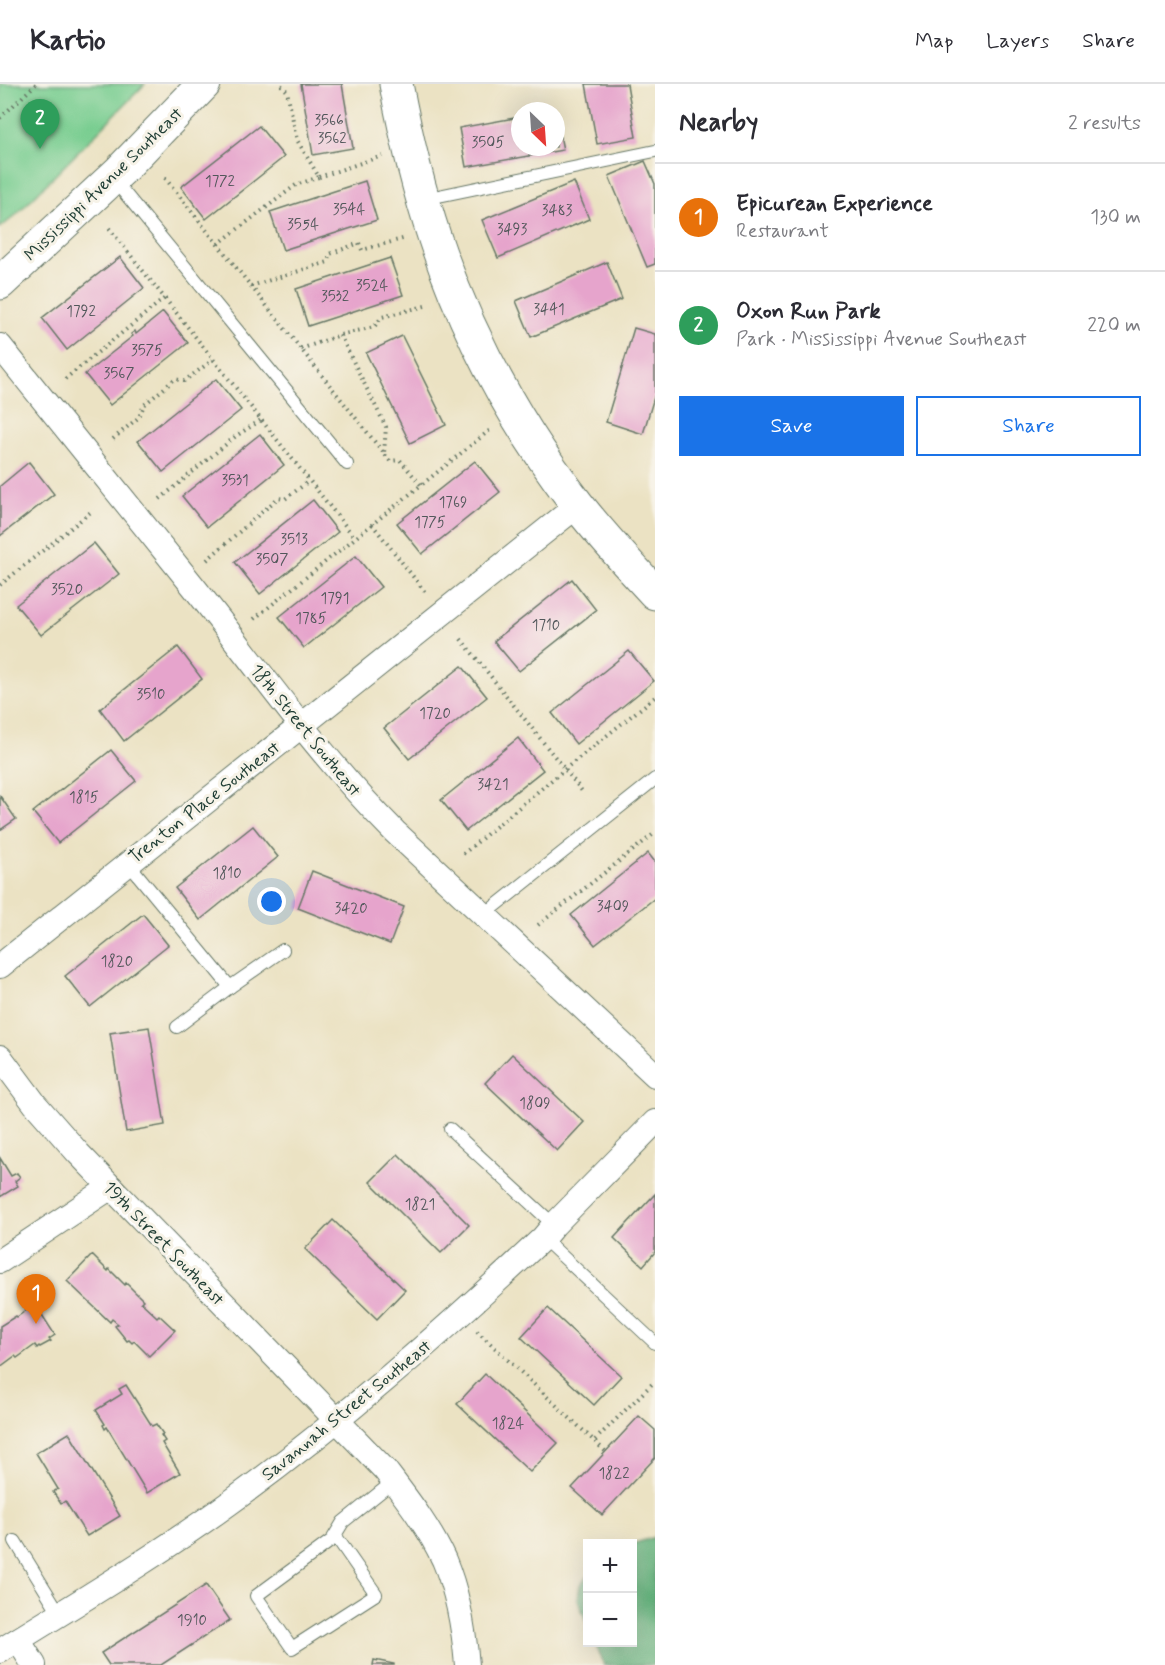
<!DOCTYPE html>
<meta charset="utf-8">
<style>
body{margin:0;font-family:Mynerve,sans-serif;background:#f7f7f7;color:#2b2b33}
.controls{position:absolute;right:18px;bottom:18px;display:grid;overflow:hidden;border-radius:0px;box-shadow:0 6px 24px #0002}
.controls button{width:54px;height:54px;display:grid;place-items:center;padding:0;border:0;border-bottom:2px solid #e1e1e2;background:#fff;color:#2b2b33;font:30px sans-serif}
.compass{position:absolute;left:511px;top:18px;width:54px;height:54px;border-radius:50%;background:#fff;box-shadow:0 6px 24px #0002;rotate:155deg}
.you{position:absolute;left:272px;top:818px;width:21px;height:21px;margin:-15px;border:4px solid #fff;border-radius:50%;background:#1a73e8;box-shadow:0 0 0 9px #1a73e833}
.badge{display:grid;place-items:center;width:39px;height:39px;border-radius:50%;background:#1a73e8;color:#fff;font-size:20px;font-weight:700}
.pin{position:absolute;translate:-50% -50px;filter:drop-shadow(0 2px 3px #0008)}
.pin::after{content:'';position:absolute;top:32px;width:21px;height:18px;background:inherit;clip-path:polygon(0 0,100% 0,50% 100%)}
.list{margin:0;padding:0;list-style:none}
h2{display:flex;justify-content:space-between;align-items:center;height:78px;margin:0;padding:0 24px;font-size:26px}
h2 small{font-size:20px;font-weight:400;color:#7c7c81}
.list li{display:grid;grid-template-columns:39px 1fr auto;gap:18px;align-items:center;box-sizing:border-box;height:108px;padding:0 24px;border-top:2px solid #e1e1e2}
.list b{display:block;font-size:22px;white-space:nowrap}
.list p{margin:0;font-size:20px;white-space:nowrap;color:#7c7c81}
.list em{font-size:20px;font-style:normal;color:#7c7c81}
.actions{display:flex;gap:12px;padding:18px 24px}
.actions a{flex:1;padding:14px 0;border:2px solid #1a73e8;border-radius:0px;text-align:center;font-size:21px;color:#1a73e8}
.actions .main{background:#1a73e8;color:#fff}
.map{position:relative;flex:none;width:655px;height:1581px;overflow:hidden}
header{display:flex;align-items:center;gap:36px;box-sizing:border-box;height:84px;padding:0 30px;background:#fff;border-bottom:2px solid #e1e1e2}
header strong{font-size:28px}
nav{display:flex;gap:33px;margin-inline-start:auto;font-size:21px}
main{display:flex}
aside{flex:1;background:#fff}
.map>svg:first-child{display:block}
</style>
<header>
<strong>Kartio</strong>
<nav><a>Map</a><a>Layers</a><a>Share</a></nav>
</header>
<main>
<div class="map">
<svg width="655" height="1581" viewBox="0 0 655 1581">
<rect width="100%" height="100%" fill="#f7f3e8"/>
<filter id="ink" filterUnits="userSpaceOnUse"><feTurbulence type="fractalNoise" baseFrequency=".0167" numOctaves="2"/><feDisplacementMap in="SourceGraphic" scale="12" xChannelSelector="R" yChannelSelector="G"/><feConvolveMatrix kernelMatrix="1 2 1 2 8 2 1 2 1" color-interpolation-filters="sRGB"/></filter>
<filter id="wash" filterUnits="userSpaceOnUse"><feTurbulence type="fractalNoise" baseFrequency=".008" numOctaves="4" result="noise"/><feDisplacementMap in="SourceGraphic" scale="24" xChannelSelector="R" yChannelSelector="G"/><feGaussianBlur stdDeviation="1.35" result="paint"/><feColorMatrix in="noise" values="0 0 0 0 0 0 0 0 0 0 0 0 0 0 0 0 0 1.4 0 .05"/><feComposite in="paint" operator="in"/></filter>
<g filter="url(#wash)">
<rect width="100%" height="100%" fill="#ebe2c3"/>
<path fill="#78cd90" stroke="#4c8562" stroke-width="1.5" d="M 0,0 L 145,0 L 16,131 L 0,144 Z"/>
<g fill="#62b07a" stroke="#407657" stroke-width="1.5">
<path d="M 655,1453 L 655,1581 L 604,1581 L 595,1559 L 632,1558 L 632,1460 Z"/>
<path d="M 587,1493 L 587,1540 L 578,1515 L 580,1501 Z"/>
</g>
<g id="blocks">
<g fill="#e6a4cc">
<path d="M 301,0 L 342,0 L 353,64 L 313,71 Z"/>
<path d="M 586,0 L 627,0 L 636,53 L 597,60 Z"/>
<path d="M 556,31 L 563,66 L 466,83 L 459,44 L 520,33 L 520,63 L 556,63 Z"/>
<path d="M 259,42 L 284,73 L 206,135 L 181,103 Z"/>
<path d="M 645,77 L 655,100 L 655,180 L 647,183 L 609,92 Z"/>
<path d="M 365,97 L 377,136 L 283,166 L 270,128 Z"/>
<path d="M 574,98 L 589,135 L 498,174 L 482,136 Z"/>
<path d="M 120,173 L 144,204 L 67,266 L 42,234 Z"/>
<path d="M 390,174 L 403,211 L 308,242 L 296,205 Z"/>
<path d="M 607,178 L 622,215 L 531,253 L 516,217 Z"/>
<path d="M 163,228 L 188,259 L 110,321 L 85,290 L 133,252 L 131,250 L 135,247 L 136,250 Z"/>
<path d="M 634,244 L 655,250 L 655,310 L 643,350 L 606,338 Z"/>
<path d="M 402,252 L 446,341 L 410,359 L 366,269 Z"/>
<path d="M 216,295 L 241,326 L 163,388 L 138,357 Z"/>
<path d="M 260,350 L 284,381 L 207,443 L 182,412 Z"/>
<path d="M 475,377 L 500,408 L 422,470 L 397,439 Z"/>
<path d="M 29,378 L 54,410 L 0,452 L 0,402 Z"/>
<path d="M 313,416 L 338,448 L 260,510 L 235,478 Z"/>
<path d="M 94,459 L 119,490 L 41,551 L 16,521 Z"/>
<path d="M 356,472 L 381,503 L 304,564 L 279,533 Z"/>
<path d="M 572,495 L 596,526 L 519,587 L 494,557 Z"/>
<path d="M 178,563 L 202,595 L 124,657 L 100,625 Z"/>
<path d="M 629,567 L 654,597 L 576,660 L 552,629 Z"/>
<path d="M 462,582 L 487,613 L 409,675 L 384,644 Z"/>
<path d="M 518,654 L 543,686 L 466,747 L 441,716 Z"/>
<path d="M 111,666 L 136,697 L 58,759 L 33,728 Z"/>
<path d="M 0,712 L 16,735 L 0,746 Z"/>
<path d="M 253,742 L 278,773 L 200,836 L 175,804 Z"/>
<path d="M 648,769 L 655,778 L 655,814 L 595,861 L 571,831 Z"/>
<path d="M 312,787 L 404,823 L 390,860 L 298,824 Z"/>
<path d="M 143,830 L 168,861 L 90,923 L 65,892 Z"/>
<path d="M 149,943 L 165,1041 L 126,1048 L 110,949 Z"/>
<path d="M 512,970 L 584,1038 L 557,1067 L 485,999 Z"/>
<path d="M 398,1070 L 469,1141 L 441,1169 L 370,1098 Z"/>
<path d="M 0,1074 L 11,1092 L 17,1089 L 20,1093 L 15,1097 L 18,1102 L 0,1113 Z"/>
<path d="M 655,1110 L 655,1168 L 643,1182 L 614,1154 Z"/>
<path d="M 333,1136 L 405,1206 L 377,1235 L 305,1165 Z"/>
<path d="M 92,1171 L 108,1187 L 109,1185 L 125,1201 L 126,1199 L 143,1216 L 141,1218 L 157,1233 L 159,1231 L 175,1246 L 149,1272 L 134,1257 L 132,1259 L 129,1256 L 127,1257 L 115,1242 L 118,1240 L 112,1235 L 110,1238 L 67,1197 Z"/>
<path d="M 35,1220 L 55,1251 L 49,1255 L 51,1257 L 40,1263 L 39,1262 L 37,1264 L 35,1261 L 17,1274 L 15,1272 L 0,1283 L 0,1242 L 16,1232 L 17,1233 Z"/>
<path d="M 548,1224 L 621,1292 L 594,1321 L 521,1253 Z"/>
<path d="M 485,1290 L 558,1359 L 530,1388 L 457,1320 Z"/>
<path d="M 126,1301 L 152,1342 L 156,1340 L 163,1350 L 161,1351 L 165,1357 L 162,1359 L 180,1389 L 147,1409 L 107,1343 L 105,1345 L 103,1341 L 105,1340 L 96,1326 L 122,1310 L 119,1305 Z"/>
<path d="M 639,1332 L 655,1346 L 655,1374 L 602,1431 L 572,1404 Z"/>
<path d="M 69,1349 L 120,1432 L 87,1452 L 65,1417 L 61,1420 L 53,1408 L 58,1405 L 36,1369 Z"/>
<path d="M 206,1501 L 230,1536 L 161,1581 L 109,1581 L 101,1569 Z"/>
<path d="M 374,1576 L 394,1580 L 394,1581 L 373,1581 Z"/>
</g>
</g>
</g>
<g filter="url(#ink)">
<use href="#blocks" fill-opacity="0" stroke="#676" stroke-width="1.5"/>
<g fill="none" stroke-linecap="round" stroke-linejoin="round">
<g stroke="#676" stroke-width="14">
<g id="lane">
<path d="M 114,96 L 347,380"/>
<path d="M 424,115 L 655,67"/>
<path d="M 128,779 L 230,903 L 177,943"/>
<path d="M 484,831 L 655,695"/>
<path d="M 230,903 L 283,866"/>
<path d="M 450,1045 L 554,1141"/>
<path d="M 543,1154 L 655,1259"/>
<path d="M 335,1451 L 376,1510 L 292,1564 L 256,1512 L 332,1456 L 343,1438 L 394,1397"/>
<path d="M 15,1457 L 60,1530"/>
</g>
</g>
<g stroke="#676" stroke-width="26">
<g id="street">
<path d="M 0,262 C 64,342 129,422 193,502 C 259,585 320,673 395,748 L 655,991"/>
<path d="M 0,882 L 578,421"/>
<path d="M 0,973 L 35,1020 L 78,1069 L 385,1386 C 407,1415 429,1443 444,1476 C 458,1509 464,1546 467,1581"/>
<path d="M 0,1177 L 111,1103"/>
<path d="M 18,1556 L 34,1581"/>
<path d="M 0,1567 C 77,1519 155,1473 228,1420 C 340,1339 443,1248 543,1154 L 554,1141 L 655,1038"/>
</g>
</g>
<g stroke="#676" stroke-width="35">
<g id="secondary">
<path d="M 396,0 C 406,53 418,104 435,155 C 467,250 516,341 577,420 C 601,451 628,480 655,509"/>
<path d="M 0,199 L 120,87 L 204,0"/>
</g>
</g>
<g stroke="#676" stroke-width="4" stroke-dasharray="1.5 4.5" stroke-linecap="butt">
<path d="M 0,34 L 36,0"/>
<path d="M 319,93 L 382,72"/>
<path d="M 165,94 L 390,377 L 400,376 L 421,401"/>
<path d="M 109,144 L 355,454"/>
<path d="M 218,160 L 296,101 L 319,93 L 297,56 L 287,7 L 280,0"/>
<path d="M 251,202 L 328,178 L 330,170 L 359,159 L 362,166 L 406,154"/>
<path d="M 340,251 L 386,343 L 384,369"/>
<path d="M 301,265 L 340,251 L 374,243 L 382,233 L 429,221"/>
<path d="M 65,295 L 165,214"/>
<path d="M 113,355 L 139,333 L 144,321 L 175,295 L 184,297 L 213,276"/>
<path d="M 160,415 L 236,352 L 261,336"/>
<path d="M 372,440 L 425,508"/>
<path d="M 207,476 L 278,414 L 285,415 L 309,397"/>
<path d="M 0,501 L 92,427"/>
<path d="M 254,535 L 490,346"/>
<path d="M 461,555 L 582,707"/>
<path d="M 463,770 L 565,685 L 655,613"/>
<path d="M 538,841 L 655,749"/>
<path d="M 477,1247 L 606,1368"/>
<path d="M 595,1356 L 652,1300 L 655,1300"/>
</g>
<use href="#lane" stroke="#fff" stroke-width="12"/>
<use href="#street" stroke="#fff" stroke-width="24"/>
<use href="#secondary" stroke="#fff" stroke-width="33"/>
</g>
</g>
<g text-anchor="middle" stroke-width="6" stroke-linejoin="round" paint-order="stroke">
<g font-size="15" fill="#51575a">
<text x="329" y="41">3566</text>
<text x="332" y="59">3562</text>
<text x="488" y="63">3505</text>
<text x="220" y="102">1772</text>
<text x="349" y="130">3544</text>
<text x="557" y="131">3483</text>
<text x="303" y="145">3554</text>
<text x="512" y="150">3493</text>
<text x="372" y="206">3524</text>
<text x="335" y="217">3532</text>
<text x="549" y="230">3441</text>
<text x="81" y="232">1792</text>
<text x="147" y="271">3575</text>
<text x="119" y="294">3567</text>
<text x="235" y="401">3531</text>
<text x="453" y="423">1769</text>
<text x="430" y="443">1775</text>
<text x="294" y="460">3513</text>
<text x="272" y="480">3507</text>
<text x="67" y="510">3520</text>
<text x="335" y="519">1791</text>
<text x="311" y="539">1785</text>
<text x="546" y="546">1710</text>
<text x="151" y="615">3510</text>
<text x="435" y="634">1720</text>
<text x="493" y="705">3421</text>
<text x="84" y="718">1815</text>
<text x="227" y="794">1810</text>
<text x="613" y="827">3409</text>
<text x="351" y="829">3420</text>
<text x="117" y="882">1820</text>
<text x="535" y="1024">1809</text>
<text x="420" y="1125">1821</text>
<text x="508" y="1344">1824</text>
<text x="614" y="1394">1822</text>
<text x="192" y="1541">1910</text>
</g>
<g font-size="18" fill="#1f3d34" stroke="#f7f3e8">
<text transform="translate(103 100) rotate(-44)" y="6">Mississippi Avenue Southeast</text>
<text transform="translate(306 646) rotate(51)" y="6">18th Street Southeast</text>
<text transform="translate(204 718) rotate(-38)" y="6">Trenton Place Southeast</text>
<text transform="translate(164 1159) rotate(46)" y="6">19th Street Southeast</text>
<text transform="translate(346 1326) rotate(-39)" y="6">Savannah Street Southeast</text>
</g>
</g>
</svg>
<div class="controls">
<button>+</button>
<button>−</button>
</div>
<svg class="compass" viewBox="-18 -18 36 36"><path d="M0-13l5 13h-10z" fill="#e53935"/><path d="M0 13l5-13h-10z" fill="#7c7c81"/></svg>
<div class="you"></div>
<div class="pin badge" style="left:36px;top:1240px;background:#e8710a">1</div>
<div class="pin badge" style="left:40px;top:65px;background:#2e9e5b">2</div>
</div>
<aside>
<h2>Nearby<small>2 results</small></h2>
<ul class="list">
<li><span class="badge" style="background:#e8710a">1</span><div><b>Epicurean Experience</b><p>Restaurant</p></div><em>130 m</em></li>
<li><span class="badge" style="background:#2e9e5b">2</span><div><b>Oxon Run Park</b><p>Park · Mississippi Avenue Southeast</p></div><em>220 m</em></li>
</ul>
<div class="actions"><a class="main">Save</a><a>Share</a></div>
</aside>
</main>
